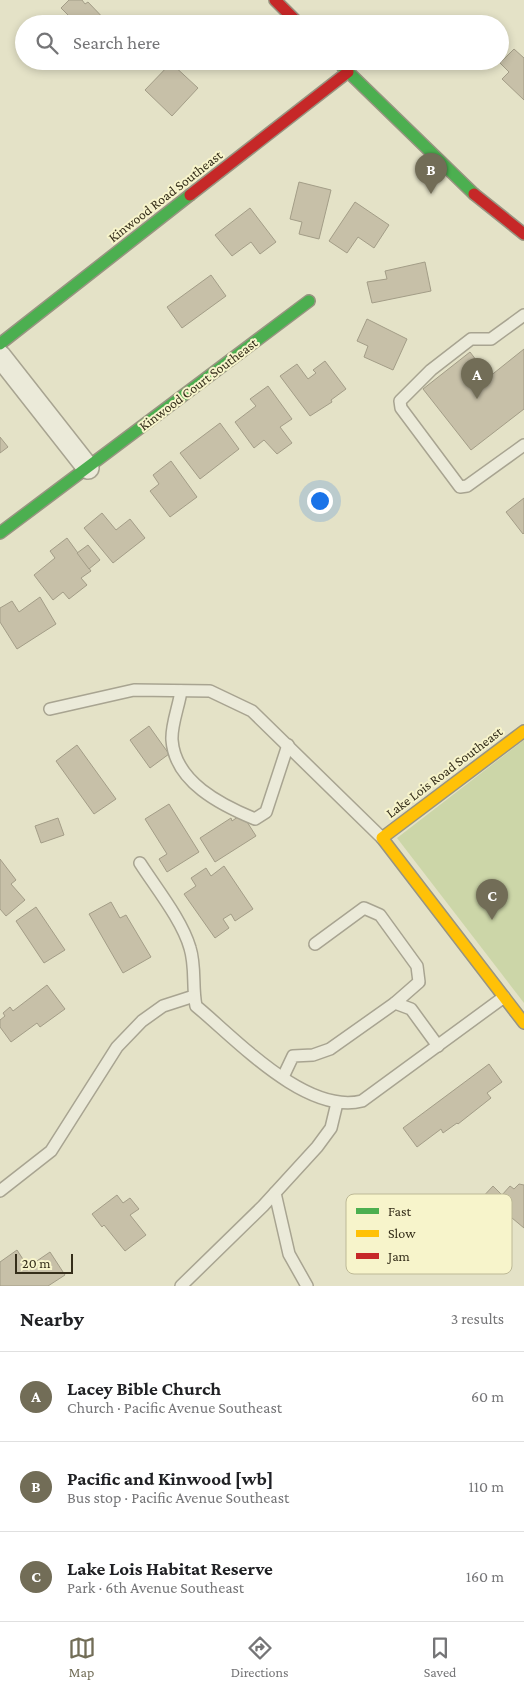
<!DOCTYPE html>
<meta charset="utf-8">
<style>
body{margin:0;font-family:"Crimson Pro",serif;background:#f6f6f6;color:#202124}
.scale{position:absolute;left:15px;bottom:12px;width:58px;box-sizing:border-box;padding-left:5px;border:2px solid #352e1a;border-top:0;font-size:14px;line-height:18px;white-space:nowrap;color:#352e1a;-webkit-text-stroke:4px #f7f4cb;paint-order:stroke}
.you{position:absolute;left:319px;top:500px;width:18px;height:18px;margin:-12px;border:4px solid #fff;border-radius:50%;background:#1a73e8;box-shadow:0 0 0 8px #1a73e833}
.badge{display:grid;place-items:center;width:32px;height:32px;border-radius:50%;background:#726d57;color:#fff;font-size:16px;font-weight:700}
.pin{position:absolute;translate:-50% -41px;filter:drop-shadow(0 1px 2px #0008)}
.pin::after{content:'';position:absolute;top:26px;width:18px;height:15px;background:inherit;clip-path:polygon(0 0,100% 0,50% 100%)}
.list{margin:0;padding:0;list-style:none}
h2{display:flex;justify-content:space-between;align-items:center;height:65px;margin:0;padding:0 20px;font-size:21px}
h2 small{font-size:16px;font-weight:400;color:#757577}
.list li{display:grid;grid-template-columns:32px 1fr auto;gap:15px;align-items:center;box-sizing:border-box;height:90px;padding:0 20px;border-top:1px solid #e0e0e0}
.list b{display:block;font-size:19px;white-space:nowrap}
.list p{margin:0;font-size:16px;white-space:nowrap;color:#757577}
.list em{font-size:16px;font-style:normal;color:#757577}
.icon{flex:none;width:28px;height:28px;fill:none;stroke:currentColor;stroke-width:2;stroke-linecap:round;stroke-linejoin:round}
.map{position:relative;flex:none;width:524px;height:1286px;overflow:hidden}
.search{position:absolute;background:#fff;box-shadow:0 2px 8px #0003;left:15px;right:15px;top:15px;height:55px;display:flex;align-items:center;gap:12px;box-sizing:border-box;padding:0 18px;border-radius:28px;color:#757577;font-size:19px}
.sheet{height:335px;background:#fff}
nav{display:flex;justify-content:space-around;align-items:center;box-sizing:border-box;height:70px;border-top:1px solid #e0e0e0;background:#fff;font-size:14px;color:#757577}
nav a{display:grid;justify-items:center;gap:2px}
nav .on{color:#726d57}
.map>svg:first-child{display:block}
</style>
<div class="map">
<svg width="524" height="1286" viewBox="0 0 524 1286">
<rect width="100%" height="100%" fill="#e4e2c7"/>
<path fill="#ccd6a8" d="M 524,740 L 524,1003 L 397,838 Z"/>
<g fill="#c7c0a8" stroke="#a39d87">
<path d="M 69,0 L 82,0 L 85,4 L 88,2 L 109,24 L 70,24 L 68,21 L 71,18 L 61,8 Z"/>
<path d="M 514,49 L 524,58 L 524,100 L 502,79 L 509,72 L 500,63 Z"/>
<path d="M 171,63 L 198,88 L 172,116 L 145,90 Z"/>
<path d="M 299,182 L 331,190 L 319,239 L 299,234 L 302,222 L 290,219 Z"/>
<path d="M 355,202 L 389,225 L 374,248 L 358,237 L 347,253 L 329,241 Z"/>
<path d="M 250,208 L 276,242 L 260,254 L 251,242 L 232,256 L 215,235 Z"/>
<path d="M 425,262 L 431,291 L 372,303 L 367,282 L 387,279 L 385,271 Z"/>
<path d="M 211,275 L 226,296 L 182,328 L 167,307 Z"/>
<path d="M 367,319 L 407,339 L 393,370 L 364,357 L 368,346 L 357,341 Z"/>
<path d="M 524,349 L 524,409 L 471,450 L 423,389 L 470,352 L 489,377 Z"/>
<path d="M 325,361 L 346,389 L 331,400 L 332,402 L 310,416 L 280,376 L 297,364 L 308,379 L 316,373 L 313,370 Z"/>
<path d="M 268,386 L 292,419 L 280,427 L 292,443 L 277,454 L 264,440 L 254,448 L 235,422 L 256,406 L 250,399 Z"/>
<path d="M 220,423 L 239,449 L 200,479 L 180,453 Z"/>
<path d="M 0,437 L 8,447 L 0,453 Z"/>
<path d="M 171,461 L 197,497 L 170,517 L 150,491 L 159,484 L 153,475 Z"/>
<path d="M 524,498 L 524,533 L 523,534 L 506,512 Z"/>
<path d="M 102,513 L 116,530 L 130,519 L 145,538 L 113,563 L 84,528 Z"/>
<path d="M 67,538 L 91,571 L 81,578 L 87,585 L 69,599 L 63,592 L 53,600 L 34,575 L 55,558 L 50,551 Z"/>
<path d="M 88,545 L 100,560 L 89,569 L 77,553 Z"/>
<path d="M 40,597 L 56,624 L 17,649 L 0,622 L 0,608 L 12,601 L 19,612 Z"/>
<path d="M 149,726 L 169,754 L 150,768 L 130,740 Z"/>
<path d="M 77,745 L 116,799 L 94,814 L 56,761 Z"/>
<path d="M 169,804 L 199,852 L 167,872 L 159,859 L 167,854 L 145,819 Z"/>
<path d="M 242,814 L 256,836 L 215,862 L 200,838 L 231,818 L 232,821 Z"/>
<path d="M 58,818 L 64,835 L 41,843 L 35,826 Z"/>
<path d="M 0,859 L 16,880 L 11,884 L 25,900 L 6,916 L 0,909 Z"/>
<path d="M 224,866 L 253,909 L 235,921 L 231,914 L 223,919 L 229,928 L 215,938 L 184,894 L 196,886 L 191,878 L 206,868 L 211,876 Z"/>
<path d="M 111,902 L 120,918 L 126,915 L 151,957 L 123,973 L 89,914 Z"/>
<path d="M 36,907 L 65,950 L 44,963 L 16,921 Z"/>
<path d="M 47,985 L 65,1009 L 40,1027 L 37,1023 L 11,1042 L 0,1027 L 0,1020 L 5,1016 L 3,1013 L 10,1007 L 13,1011 Z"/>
<path d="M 489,1064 L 502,1082 L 487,1093 L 491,1098 L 458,1124 L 457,1123 L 443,1133 L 441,1129 L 417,1147 L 403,1128 Z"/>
<path d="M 519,1184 L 524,1185 L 524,1228 L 500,1208 L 494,1215 L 479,1201 L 493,1186 L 502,1195 L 510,1186 L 514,1189 Z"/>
<path d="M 117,1195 L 123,1203 L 130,1198 L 139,1209 L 130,1215 L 146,1235 L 125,1251 L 104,1225 L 102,1227 L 92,1214 Z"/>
<path d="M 17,1250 L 28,1267 L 50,1252 L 65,1275 L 48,1286 L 0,1286 L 0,1262 Z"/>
</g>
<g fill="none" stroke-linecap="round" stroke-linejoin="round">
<g stroke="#a8a491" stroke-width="14">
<g id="lane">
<path d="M 524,315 L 491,339 L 471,339 L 431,370 L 400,401 L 401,408 L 460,487 L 467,486 L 524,445"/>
<path d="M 181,691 C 179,706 171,725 172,740 C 175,782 221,805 255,819 L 266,812 L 288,745"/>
<path d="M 50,709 L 134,690 L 210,691 L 252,711 L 382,838"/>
<path d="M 140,863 C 156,888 182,920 190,948 C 196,967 192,987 196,1006 C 237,1040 306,1115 362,1101 L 504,997"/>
<path d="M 315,944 L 364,908 L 380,915 L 417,966 L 419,982 L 395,1003"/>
<path d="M 283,1077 L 293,1056 L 313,1055 L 330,1049 L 395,1003 L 411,1009 L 438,1046"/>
<path d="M 0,1191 L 51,1151 L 117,1047 L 142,1021 L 163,1006 L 194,996"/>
<path d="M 275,1193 L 289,1254 L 307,1286"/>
<path d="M 181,1286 L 263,1206 L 317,1147 L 331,1128 L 337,1103"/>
</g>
</g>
<g stroke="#a8a491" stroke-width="24">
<path id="street" d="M 0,356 L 88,468"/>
</g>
<g stroke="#989481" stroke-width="14">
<g id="fast">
<path d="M 337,61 L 474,194"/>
<path d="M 0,344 L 190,195"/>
<path d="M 0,533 L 309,301"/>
</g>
</g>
<g stroke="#989481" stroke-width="14">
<path id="slow" d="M 524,731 L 382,838 L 524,1023"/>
</g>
<g stroke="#989481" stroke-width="14">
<g id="jam">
<path d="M 275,0 L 299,24"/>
<path d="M 474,194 L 524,234"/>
<path d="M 190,195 L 348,72"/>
</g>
</g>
<use href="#lane" stroke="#ebead9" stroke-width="11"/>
<use href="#street" stroke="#ebead9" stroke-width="21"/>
<use href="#fast" stroke="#4caf50" stroke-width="11"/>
<use href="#slow" stroke="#ffc107" stroke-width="11"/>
<use href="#jam" stroke="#c62828" stroke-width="11"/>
</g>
<g text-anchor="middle" stroke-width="4" stroke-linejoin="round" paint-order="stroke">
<g font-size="14" fill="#352e1a" stroke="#f7f4cb">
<text transform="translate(165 196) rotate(-38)" y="5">Kinwood Road Southeast</text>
<text transform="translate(198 384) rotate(-37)" y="5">Kinwood Court Southeast</text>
<text transform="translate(444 772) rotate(-37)" y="5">Lake Lois Road Southeast</text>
</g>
</g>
<rect x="346" y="1194" width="166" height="80" rx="8" fill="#f7f4cb" stroke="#bdb996" stroke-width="1"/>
<rect x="356" y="1208" width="23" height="6" fill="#4caf50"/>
<rect x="356" y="1230" width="23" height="7" fill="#ffc107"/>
<rect x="356" y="1253" width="23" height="6" fill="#c62828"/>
<g font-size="14" fill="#352e1a">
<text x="388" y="1216">Fast</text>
<text x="388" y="1238">Slow</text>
<text x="388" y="1261">Jam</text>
</g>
</svg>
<div class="scale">20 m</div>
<div class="you"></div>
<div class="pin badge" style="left:477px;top:399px">A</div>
<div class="pin badge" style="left:431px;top:194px">B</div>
<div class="pin badge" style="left:492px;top:920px">C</div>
<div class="search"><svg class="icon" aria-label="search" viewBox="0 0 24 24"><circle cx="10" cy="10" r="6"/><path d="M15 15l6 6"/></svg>Search here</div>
</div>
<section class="sheet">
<h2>Nearby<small>3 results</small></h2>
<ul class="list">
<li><span class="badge">A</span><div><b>Lacey Bible Church</b><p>Church · Pacific Avenue Southeast</p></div><em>60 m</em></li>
<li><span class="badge">B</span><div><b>Pacific and Kinwood [wb]</b><p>Bus stop · Pacific Avenue Southeast</p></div><em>110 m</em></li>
<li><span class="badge">C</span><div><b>Lake Lois Habitat Reserve</b><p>Park · 6th Avenue Southeast</p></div><em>160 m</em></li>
</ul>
</section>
<nav>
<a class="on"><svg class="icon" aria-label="map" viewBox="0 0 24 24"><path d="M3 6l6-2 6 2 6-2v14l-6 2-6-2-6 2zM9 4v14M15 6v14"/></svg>Map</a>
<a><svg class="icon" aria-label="directions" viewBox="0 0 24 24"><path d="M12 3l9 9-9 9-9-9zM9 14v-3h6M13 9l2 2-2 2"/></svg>Directions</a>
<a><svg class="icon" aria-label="saved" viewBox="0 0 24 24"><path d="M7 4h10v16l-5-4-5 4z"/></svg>Saved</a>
</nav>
